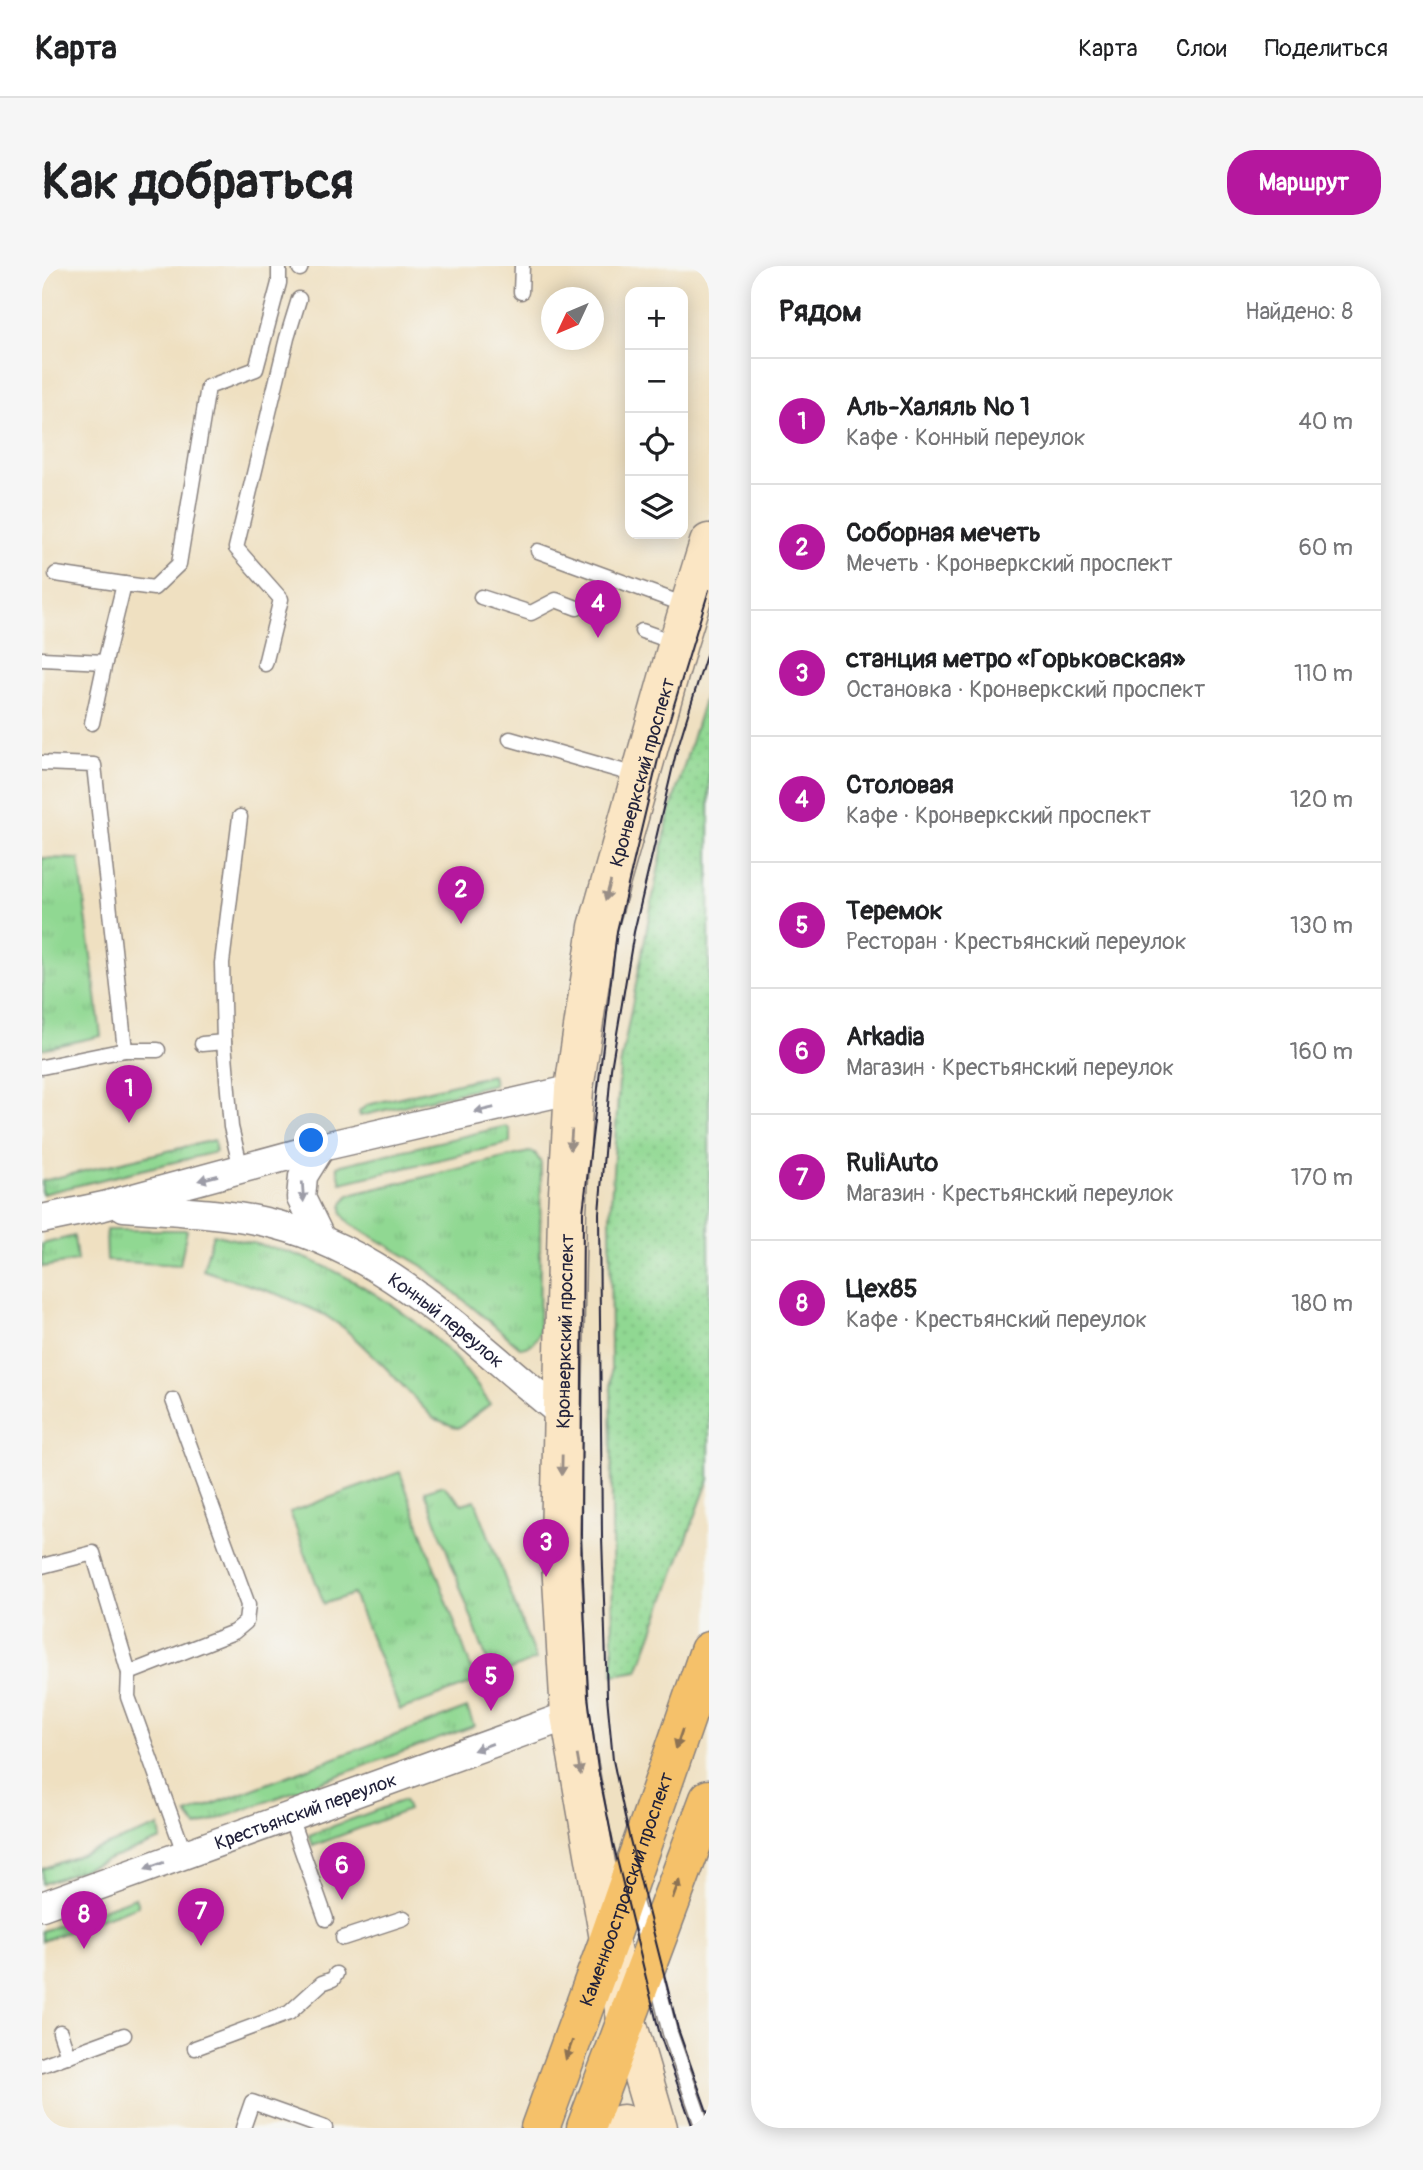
<!DOCTYPE html>
<html lang="ru">
<meta charset="utf-8">
<style>
body{margin:0;font-family:Pangolin,sans-serif;background:#f6f6f6;color:#202124}
.controls{position:absolute;right:21px;top:21px;display:grid;overflow:hidden;border-radius:14px;box-shadow:0 4px 18px #0003}
.controls button{width:63px;height:63px;display:grid;place-items:center;padding:0;border:0;border-bottom:2px solid #e0e0e0;background:#fff;color:#202124;font:35px sans-serif}
.compass{position:absolute;left:499px;top:21px;width:63px;height:63px;border-radius:50%;background:#fff;box-shadow:0 4px 18px #0003;rotate:226deg}
.you{position:absolute;left:270px;top:875px;width:24px;height:24px;margin:-18px;border:5px solid #fff;border-radius:50%;background:#1a73e8;box-shadow:0 0 0 10px #1a73e833}
.badge{display:grid;place-items:center;width:46px;height:46px;border-radius:50%;background:#b5179e;color:#fff;font-size:23px;font-weight:700}
.pin{position:absolute;translate:-50% -58px;filter:drop-shadow(0 2px 4px #0008)}
.pin::after{content:'';position:absolute;top:37px;width:24px;height:21px;background:inherit;clip-path:polygon(0 0,100% 0,50% 100%)}
.list{margin:0;padding:0;list-style:none}
h2{display:flex;justify-content:space-between;align-items:center;height:91px;margin:0;padding:0 28px;font-size:30px}
h2 small{font-size:23px;font-weight:400;color:#757577}
.list li{display:grid;grid-template-columns:46px 1fr auto;gap:21px;align-items:center;box-sizing:border-box;height:126px;padding:0 28px;border-top:2px solid #e0e0e0}
.list b{display:block;font-size:26px;white-space:nowrap}
.list p{margin:0;font-size:23px;white-space:nowrap;color:#757577}
.list em{font-size:23px;font-style:normal;color:#757577}
.icon{flex:none;width:38px;height:38px;fill:none;stroke:currentColor;stroke-width:2;stroke-linecap:round;stroke-linejoin:round}
.map{position:relative;flex:none;width:667px;height:1862px;overflow:hidden;border-radius:28px}
header{display:flex;align-items:center;gap:42px;box-sizing:border-box;height:98px;padding:0 35px;background:#fff;border-bottom:2px solid #e0e0e0}
header strong{font-size:33px}
nav{display:flex;gap:38px;margin-inline-start:auto;font-size:24px}
.intro{display:flex;align-items:center;justify-content:space-between;box-sizing:border-box;height:168px;padding:0 42px}
h1{margin:0;font-size:49px}
.button{padding:18px 32px;border-radius:28px;background:#b5179e;color:#fff;font-size:24px;font-weight:700}
main{display:flex;gap:42px;padding:0 42px}
aside{flex:1;background:#fff;border-radius:28px;box-shadow:0 4px 18px #0003}
.map>svg:first-child{display:block}
</style>
<header>
<strong>Карта</strong>
<nav><a>Карта</a><a>Слои</a><a>Поделиться</a></nav>
</header>
<div class="intro"><h1>Как добраться</h1><a class="button">Маршрут</a></div>
<main>
<div class="map">
<svg width="667" height="1862" viewBox="0 0 667 1862">
<defs>
<pattern id="grass-tufts" width="24" height="20" patternUnits="userSpaceOnUse" patternTransform="scale(1.75)"><rect width="24" height="20" fill="#90d892"/><path d="M3 7l-1-3M5 7V3M7 7l1-3M15 17l-1-3M17 17v-4M19 17l1-3" fill="none" stroke="#7cb97f"/></pattern>
<pattern id="park-dots" width="8" height="8" patternUnits="userSpaceOnUse" patternTransform="scale(1.75)"><rect width="8" height="8" fill="#90d892"/><path d="M2 2h.1M6 6h.1" fill="none" stroke="#7cb97f" stroke-width="1.8" stroke-linecap="round"/></pattern>
</defs>
<rect width="100%" height="100%" fill="#f6f6f2"/>
<filter id="ink" filterUnits="userSpaceOnUse"><feTurbulence type="fractalNoise" baseFrequency=".0143" numOctaves="2"/><feDisplacementMap in="SourceGraphic" scale="14" xChannelSelector="R" yChannelSelector="G"/><feConvolveMatrix kernelMatrix="1 2 1 2 8 2 1 2 1" color-interpolation-filters="sRGB"/></filter>
<filter id="wash" filterUnits="userSpaceOnUse"><feTurbulence type="fractalNoise" baseFrequency=".00686" numOctaves="4" result="noise"/><feDisplacementMap in="SourceGraphic" scale="28" xChannelSelector="R" yChannelSelector="G"/><feGaussianBlur stdDeviation="1.57" result="paint"/><feColorMatrix in="noise" values="0 0 0 0 0 0 0 0 0 0 0 0 0 0 0 0 0 1.4 0 .05"/><feComposite in="paint" operator="in"/></filter>
<g filter="url(#wash)">
<rect width="100%" height="100%" fill="#efe0c1"/>
<g fill="url(#grass-tufts)" stroke="#597d66" stroke-width="2">
<path d="M 0,592 L 37,593 L 59,770 L 0,783 Z"/>
<path d="M 450,809 L 452,818 L 318,850 L 317,846 L 325,839 Z"/>
<path d="M 464,860 L 468,864 L 468,877 L 299,917 L 295,900 Z"/>
<path d="M 172,874 L 174,886 L 0,928 L 0,915 Z"/>
<path d="M 487,886 L 493,887 L 499,897 L 497,1066 C 493,1076 490,1080 479,1082 L 381,1000 L 309,958 C 298,949 297,940 307,929 Z"/>
<path d="M 64,964 L 145,964 L 138,999 L 65,995 Z"/>
<path d="M 171,968 C 197,975 224,979 249,987 C 301,1004 366,1045 404,1083 C 421,1099 435,1119 448,1138 L 416,1162 L 391,1152 L 344,1102 L 302,1062 L 281,1048 L 238,1029 L 161,1004 Z"/>
<path d="M 32,970 L 35,995 L 0,1001 L 0,978 Z"/>
<path d="M 358,1206 L 434,1416 L 358,1444 L 311,1328 L 282,1338 L 248,1246 Z"/>
<path d="M 401,1219 L 420,1238 L 433,1234 L 494,1394 L 451,1411 L 383,1225 Z"/>
<path d="M 425,1442 L 432,1460 L 155,1561 L 145,1548 Z"/>
<path d="M 362,1534 L 366,1544 L 271,1580 L 267,1569 Z"/>
<path d="M 117,1560 L 119,1574 L 0,1618 L 0,1603 Z"/>
<path d="M 93,1631 L 96,1640 L 0,1675 L 0,1665 Z"/>
</g>
<path fill="url(#park-dots)" stroke="#597d66" stroke-width="2" d="M 667,417 L 667,1213 L 596,1405 L 571,1409 L 568,950 L 578,801 L 626,553 Z"/>
</g>
<g filter="url(#ink)">
<g fill="none" stroke-linecap="round" stroke-linejoin="round">
<g stroke="#88817e" stroke-width="17">
<g id="lane">
<path d="M 258,3 L 259,0"/>
<path d="M 479,26 L 480,0"/>
<path d="M 496,285 L 646,340"/>
<path d="M 14,308 L 82,318"/>
<path d="M 439,331 L 489,347 L 514,334 L 535,342"/>
<path d="M 600,365 L 634,377"/>
<path d="M 0,393 L 63,396 L 82,318 L 112,322 L 137,298 L 166,121 L 214,103 L 237,17 L 237,0"/>
<path d="M 223,398 L 239,333 L 194,282 L 245,72 L 257,33"/>
<path d="M 50,457 L 63,396"/>
<path d="M 468,473 L 597,510"/>
<path d="M 0,497 L 52,499 L 83,784"/>
<path d="M 182,776 L 180,697 L 198,551"/>
<path d="M 160,778 L 182,776 L 189,861 L 199,903"/>
<path d="M 0,801 L 83,784 L 116,784"/>
<path d="M 0,1300 L 51,1287 L 87,1407 L 86,1431 L 143,1589"/>
<path d="M 87,1407 L 192,1366 L 204,1356 L 206,1339 L 131,1134"/>
<path d="M 248,1551 L 284,1653"/>
<path d="M 591,1629 L 604,1673"/>
<path d="M 301,1672 L 362,1652"/>
<path d="M 612,1703 L 628,1767 L 661,1862"/>
<path d="M 18,1766 L 26,1790"/>
<path d="M 153,1782 L 247,1747 L 280,1717 L 291,1713 L 294,1708"/>
<path d="M 0,1799 L 82,1769"/>
<path d="M 201,1862 L 210,1836 L 283,1862"/>
</g>
</g>
<g stroke="#88817e" stroke-width="31">
<g id="street">
<path id="s1" d="M 82,941 C 127,945 175,946 219,955 C 341,980 428,1075 521,1149"/>
<path d="M 0,953 L 62,940 L 279,881 L 532,823"/>
<path d="M 279,973 L 259,932 L 261,910 L 279,881"/>
<path id="s2" d="M 0,1640 L 528,1449"/>
</g>
</g>
<g stroke="#88817e" stroke-width="41">
<g id="secondary">
<path d="M 565,1862 L 581,1858 L 596,1862"/>
<path id="s3" d="M 616,1862 L 585,1756 L 567,1673 L 528,1449 L 518,1279 L 525,945 L 532,823 L 556,661 L 636,377 L 667,277"/>
</g>
</g>
<g stroke="#88817e" stroke-width="41">
<g id="primary">
<path id="s4" d="M 498,1862 L 567,1673 L 667,1385"/>
<path d="M 544,1862 L 667,1533"/>
</g>
</g>
<use href="#lane" stroke="#fff" stroke-width="14"/>
<use href="#street" stroke="#fff" stroke-width="28"/>
<use href="#secondary" stroke="#fbe6c4" stroke-width="38"/>
<use href="#primary" stroke="#f5c16b" stroke-width="38"/>
<g stroke="#22223b" stroke-width="2">
<path d="M 667,380 L 634,487 L 592,666 L 569,803 L 557,947 L 560,1270 L 565,1430 L 571,1494 L 587,1570 L 636,1763 L 667,1851"/>
<path d="M 651,1862 L 618,1769 L 571,1577 L 556,1503 L 546,1431 L 539,1267 L 541,946 L 575,665 L 618,485 L 667,324"/>
</g>
</g>
<defs><path id="oneway-solid" d="M-6-.8H1V-3.2L6.5 0L1 3.2V.8H-6Z" transform="scale(1.75)"/></defs>
<g fill="#998e86">
<use href="#oneway-solid" transform="translate(566 625) rotate(105)"/>
<use href="#oneway-solid" transform="translate(529 874) rotate(94)"/>
<use href="#oneway-solid" transform="translate(520 1199) rotate(91)"/>
<use href="#oneway-solid" transform="translate(537 1499) rotate(80)"/>
</g>
<g fill="#9c9ca7">
<use href="#oneway-solid" transform="translate(442 844) rotate(167)"/>
<use href="#oneway-solid" transform="translate(166 912) rotate(165)"/>
<use href="#oneway-solid" transform="translate(261 926) rotate(86)"/>
<use href="#oneway-solid" transform="translate(441 1481) rotate(160)"/>
<use href="#oneway-solid" transform="translate(112 1600) rotate(160)"/>
</g>
<g fill="#8c7253">
<use href="#oneway-solid" transform="translate(637 1473) rotate(109)"/>
<use href="#oneway-solid" transform="translate(634 1623) rotate(-70)"/>
<use href="#oneway-solid" transform="translate(527 1784) rotate(110)"/>
</g>
</g>
<g text-anchor="middle" stroke-width="6" stroke-linejoin="round" paint-order="stroke">
<g font-size="19" fill="#22223b" stroke="#f6f6f2">
<text dy="7" stroke="none"><textPath href="#s3" startOffset="1374">Кронверкский проспект</textPath></text>
<text dy="7" stroke="none"><textPath href="#s1" startOffset="350">Конный переулок</textPath></text>
<text dy="7" stroke="none"><textPath href="#s3" startOffset="807">Кронверкский проспект</textPath></text>
<text dy="7" stroke="none"><textPath href="#s2" startOffset="280">Крестьянский переулок</textPath></text>
<text dy="7" stroke="none"><textPath href="#s4" startOffset="254">Каменноостровский проспект</textPath></text>
</g>
</g>
</svg>
<div class="controls">
<button>+</button>
<button>−</button>
<button><svg class="icon" aria-label="locate" viewBox="0 0 24 24"><circle cx="12" cy="12" r="6"/><path d="M12 2v4M12 18v4M2 12h4M18 12h4"/></svg></button>
<button><svg class="icon" aria-label="layers" viewBox="0 0 24 24"><path d="M12 4l9 5-9 5-9-5zM3 14l9 5 9-5"/></svg></button>
</div>
<svg class="compass" viewBox="-18 -18 36 36"><path d="M0-13l5 13h-10z" fill="#e53935"/><path d="M0 13l5-13h-10z" fill="#757577"/></svg>
<div class="you"></div>
<div class="pin badge" style="left:87px;top:857px">1</div>
<div class="pin badge" style="left:419px;top:658px">2</div>
<div class="pin badge" style="left:504px;top:1311px">3</div>
<div class="pin badge" style="left:556px;top:372px">4</div>
<div class="pin badge" style="left:449px;top:1445px">5</div>
<div class="pin badge" style="left:300px;top:1634px">6</div>
<div class="pin badge" style="left:159px;top:1680px">7</div>
<div class="pin badge" style="left:42px;top:1683px">8</div>
</div>
<aside>
<h2>Рядом<small>Найдено: 8</small></h2>
<ul class="list">
<li><span class="badge">1</span><div><b>Аль-Халяль № 1</b><p>Кафе · Конный переулок</p></div><em>40 m</em></li>
<li><span class="badge">2</span><div><b>Соборная мечеть</b><p>Мечеть · Кронверкский проспект</p></div><em>60 m</em></li>
<li><span class="badge">3</span><div><b>станция метро «Горьковская»</b><p>Остановка · Кронверкский проспект</p></div><em>110 m</em></li>
<li><span class="badge">4</span><div><b>Столовая</b><p>Кафе · Кронверкский проспект</p></div><em>120 m</em></li>
<li><span class="badge">5</span><div><b>Теремок</b><p>Ресторан · Крестьянский переулок</p></div><em>130 m</em></li>
<li><span class="badge">6</span><div><b>Arkadia</b><p>Магазин · Крестьянский переулок</p></div><em>160 m</em></li>
<li><span class="badge">7</span><div><b>RuliAuto</b><p>Магазин · Крестьянский переулок</p></div><em>170 m</em></li>
<li><span class="badge">8</span><div><b>Цех85</b><p>Кафе · Крестьянский переулок</p></div><em>180 m</em></li>
</ul>
</aside>
</main>
